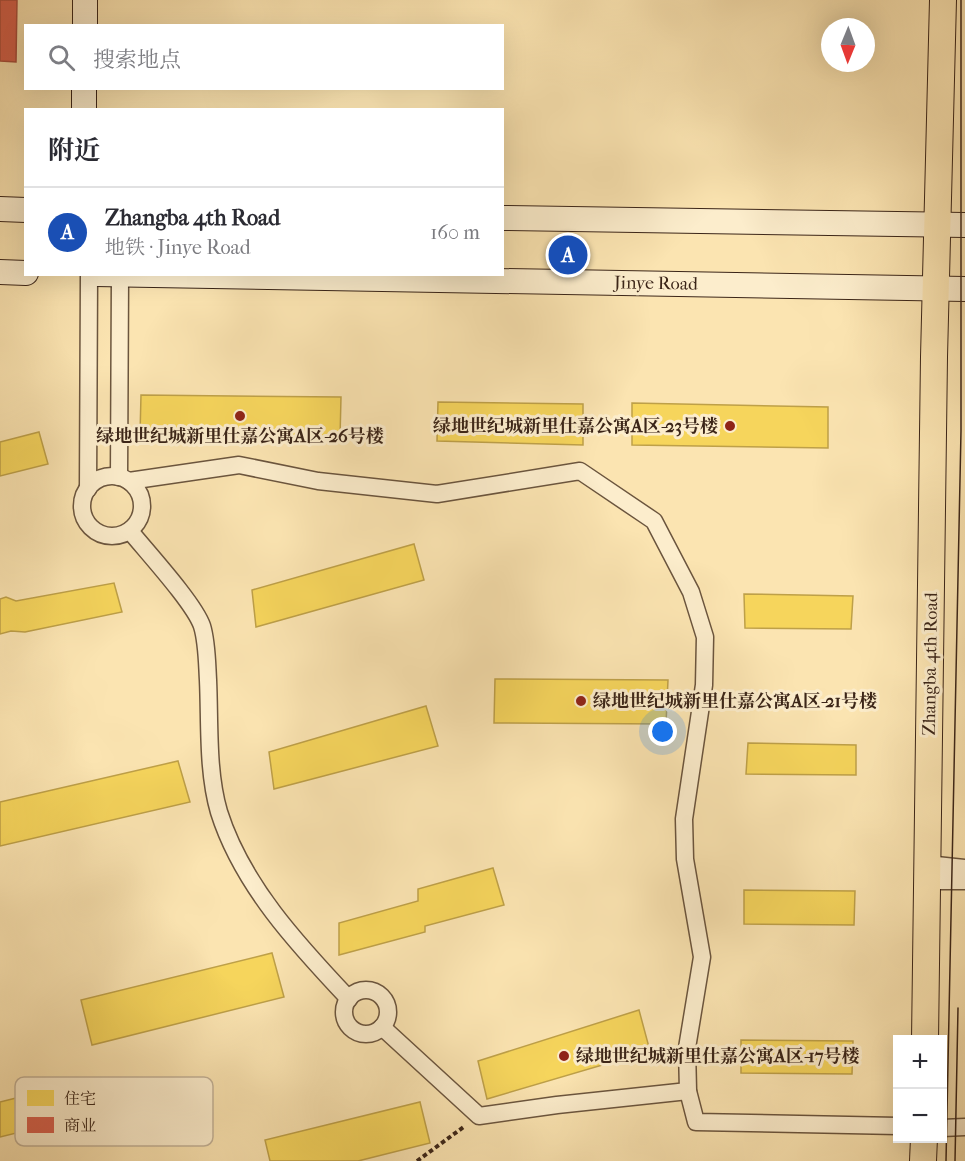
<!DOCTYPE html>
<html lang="zh">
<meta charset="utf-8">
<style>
body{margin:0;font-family:"IM FELL French Canon","Noto Serif SC",serif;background:#f7f7f7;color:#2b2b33}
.controls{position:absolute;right:18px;bottom:18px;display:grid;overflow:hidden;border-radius:0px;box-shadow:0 6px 24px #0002}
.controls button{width:54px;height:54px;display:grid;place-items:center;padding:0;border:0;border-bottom:2px solid #e1e1e2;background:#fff;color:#2b2b33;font:30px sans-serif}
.compass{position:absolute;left:821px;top:18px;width:54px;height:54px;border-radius:50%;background:#fff;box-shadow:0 6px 24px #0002;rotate:181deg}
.you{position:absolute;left:663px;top:732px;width:21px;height:21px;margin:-15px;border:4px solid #fff;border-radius:50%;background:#1a73e8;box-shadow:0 0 0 9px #1a73e833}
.badge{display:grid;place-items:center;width:39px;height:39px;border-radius:50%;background:#0f766e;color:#fff;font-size:20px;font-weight:700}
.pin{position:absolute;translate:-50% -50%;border:3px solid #fff;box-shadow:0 2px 6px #0006}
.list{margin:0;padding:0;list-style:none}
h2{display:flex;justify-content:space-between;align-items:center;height:78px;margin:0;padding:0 24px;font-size:26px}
h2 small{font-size:20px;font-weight:400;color:#7c7c81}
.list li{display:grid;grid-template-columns:39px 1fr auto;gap:18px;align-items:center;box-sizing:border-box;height:90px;padding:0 24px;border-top:2px solid #e1e1e2}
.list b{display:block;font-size:22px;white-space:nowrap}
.list p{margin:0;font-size:20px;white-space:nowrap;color:#7c7c81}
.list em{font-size:20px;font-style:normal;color:#7c7c81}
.icon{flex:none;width:33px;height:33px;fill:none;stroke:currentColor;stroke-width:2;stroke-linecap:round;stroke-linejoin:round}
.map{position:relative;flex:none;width:965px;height:1161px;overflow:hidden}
.search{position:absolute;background:#fff;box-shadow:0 6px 24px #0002;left:24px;top:24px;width:480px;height:66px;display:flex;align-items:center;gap:15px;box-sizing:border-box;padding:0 21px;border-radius:0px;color:#7c7c81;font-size:22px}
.panel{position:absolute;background:#fff;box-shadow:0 6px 24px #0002;left:24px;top:108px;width:480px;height:168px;border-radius:0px}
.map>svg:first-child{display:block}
</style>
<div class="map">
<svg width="965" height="1161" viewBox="0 0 965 1161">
<rect width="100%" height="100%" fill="#fbe4b1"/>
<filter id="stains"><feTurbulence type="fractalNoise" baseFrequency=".00333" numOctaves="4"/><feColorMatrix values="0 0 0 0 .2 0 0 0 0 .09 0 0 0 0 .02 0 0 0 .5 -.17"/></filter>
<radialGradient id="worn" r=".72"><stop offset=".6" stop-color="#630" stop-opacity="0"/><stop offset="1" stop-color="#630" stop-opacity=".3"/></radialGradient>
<g fill="#f6d55c" stroke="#bea048" stroke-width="1.5">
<path d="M 141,395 L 341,397 L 340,438 L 140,435 Z"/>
<path d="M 438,402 L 583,404 L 583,445 L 437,441 Z"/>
<path d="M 632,403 L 828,407 L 828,448 L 632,445 Z"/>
<path d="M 39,432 L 48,464 L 0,476 L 0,442 Z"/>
<path d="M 414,544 L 424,580 L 256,627 L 252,590 Z"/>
<path d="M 114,583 L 122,612 L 25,632 L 11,631 L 0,634 L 0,599 L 6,597 L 16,601 Z"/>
<path d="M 744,594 L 853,596 L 851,629 L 745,628 Z"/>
<path d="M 495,679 L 668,680 L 666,724 L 494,723 Z"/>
<path d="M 426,706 L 438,746 L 274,789 L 269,752 Z"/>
<path d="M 748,743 L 856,745 L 856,775 L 746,774 Z"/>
<path d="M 178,761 L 190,802 L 0,846 L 0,802 Z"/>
<path d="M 493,868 L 504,905 L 425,926 L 425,932 L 339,955 L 339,923 L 418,901 L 418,889 Z"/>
<path d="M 744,890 L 855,891 L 854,925 L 744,924 Z"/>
<path d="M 272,953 L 284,997 L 92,1045 L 81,1000 Z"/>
<path d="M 639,1010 L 650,1051 L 487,1099 L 478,1061 Z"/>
<path d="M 741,1040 L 853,1041 L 852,1074 L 741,1073 Z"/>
<path d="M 44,1091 L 53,1124 L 0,1137 L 0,1102 Z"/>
<path d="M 420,1102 L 430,1143 L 358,1161 L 270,1161 L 265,1140 Z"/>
</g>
<path fill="#d6604d" stroke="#a84e3d" stroke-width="1.5" d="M 0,0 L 17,0 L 16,62 L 0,61 Z"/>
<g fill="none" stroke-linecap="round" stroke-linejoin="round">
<g stroke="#6b553e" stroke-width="19">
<g id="street">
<circle cx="112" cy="506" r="30"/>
<path d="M 119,477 L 120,275"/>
<path d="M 129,481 L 239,465 L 318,481 L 437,494 L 580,471 L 654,521 L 691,592 L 705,637 L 704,685 L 684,819 L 685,859 L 702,957 L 687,1048 L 688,1091 L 696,1122 L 898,1126"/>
<path d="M 88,489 L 89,274"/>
<path d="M 130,531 C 147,552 194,603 202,626 C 207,642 207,663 208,680 C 210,723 207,771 219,812 C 242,885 298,945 349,999"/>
<path d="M 927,864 L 965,868"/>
<path d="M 926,881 L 965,881"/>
<circle cx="366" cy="1012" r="22"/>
<path d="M 382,1027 L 479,1116 L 557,1105 L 688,1091"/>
<path d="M 942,1128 L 965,1127"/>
</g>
</g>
<g stroke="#3b2518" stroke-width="26">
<g id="secondary">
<path d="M 85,26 L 85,0"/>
<path d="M 84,110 L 84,88"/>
<path d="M 0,209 L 26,210"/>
<path d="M 502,218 L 965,225"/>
<path d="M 0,272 L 26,273"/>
<path d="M 95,274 L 965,289"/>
</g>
</g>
<g stroke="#3b2518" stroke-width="28">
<g id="primary">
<path d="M 925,1040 L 934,357 L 943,0"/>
<path d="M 923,1161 L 924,1138"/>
</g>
</g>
<path stroke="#3b2518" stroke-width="4" stroke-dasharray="4.5 3" stroke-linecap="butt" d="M 417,1161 L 465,1126"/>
<use href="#street" stroke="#fcedcc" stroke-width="16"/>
<use href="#secondary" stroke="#fcedcc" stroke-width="24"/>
<use href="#primary" stroke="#fbe4b1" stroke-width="26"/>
<g stroke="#3b2518" stroke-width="1.5">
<path d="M 946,1161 L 961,431 L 961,0"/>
<path d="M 955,1161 L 958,1008"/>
</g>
</g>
<g fill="#8f2418" stroke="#fcedcc" stroke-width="2">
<circle cx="240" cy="416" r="6"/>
<circle cx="730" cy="426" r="6"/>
<circle cx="581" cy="701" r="6"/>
<circle cx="564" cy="1056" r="6"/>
</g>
<g text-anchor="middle" stroke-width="6" stroke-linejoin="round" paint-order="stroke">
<g font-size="18" fill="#3b2518" stroke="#fcedcc">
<text transform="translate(656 283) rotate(1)" y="6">Jinye Road</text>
<text transform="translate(930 664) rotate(-89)" y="6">Zhangba 4th Road</text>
</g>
<g font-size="18" font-weight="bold" fill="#3b2518" stroke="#fcedcc" text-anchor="start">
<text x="718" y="432" text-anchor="end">绿地世纪城新里仕嘉公寓A区-23号楼</text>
<text x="240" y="442" text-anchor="middle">绿地世纪城新里仕嘉公寓A区-26号楼</text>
<text x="593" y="707">绿地世纪城新里仕嘉公寓A区-21号楼</text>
<text x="576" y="1062">绿地世纪城新里仕嘉公寓A区-17号楼</text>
</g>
</g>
<rect x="15" y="1077" width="198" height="69" rx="9" fill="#fcedcc" stroke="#c2b196" stroke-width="1.5"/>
<rect x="27" y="1090" width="27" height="16" fill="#f6d55c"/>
<rect x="27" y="1117" width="27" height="16" fill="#d6604d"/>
<g font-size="16" fill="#3b2518">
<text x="64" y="1104">住宅</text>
<text x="64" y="1131">商业</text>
</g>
<rect width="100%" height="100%" filter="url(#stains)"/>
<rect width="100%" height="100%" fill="url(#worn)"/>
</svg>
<div class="controls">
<button>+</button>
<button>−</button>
</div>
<svg class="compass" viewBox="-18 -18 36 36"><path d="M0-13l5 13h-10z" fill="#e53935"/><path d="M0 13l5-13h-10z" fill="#7c7c81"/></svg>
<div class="you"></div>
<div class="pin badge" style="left:568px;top:255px;background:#1a4fb4">A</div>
<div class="search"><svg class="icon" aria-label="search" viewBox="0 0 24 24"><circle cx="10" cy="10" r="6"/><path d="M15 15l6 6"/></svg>搜索地点</div>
<section class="panel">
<h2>附近<small></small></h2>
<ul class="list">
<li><span class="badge" style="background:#1a4fb4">A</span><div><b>Zhangba 4th Road</b><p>地铁 · Jinye Road</p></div><em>160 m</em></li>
</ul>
</section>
</div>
